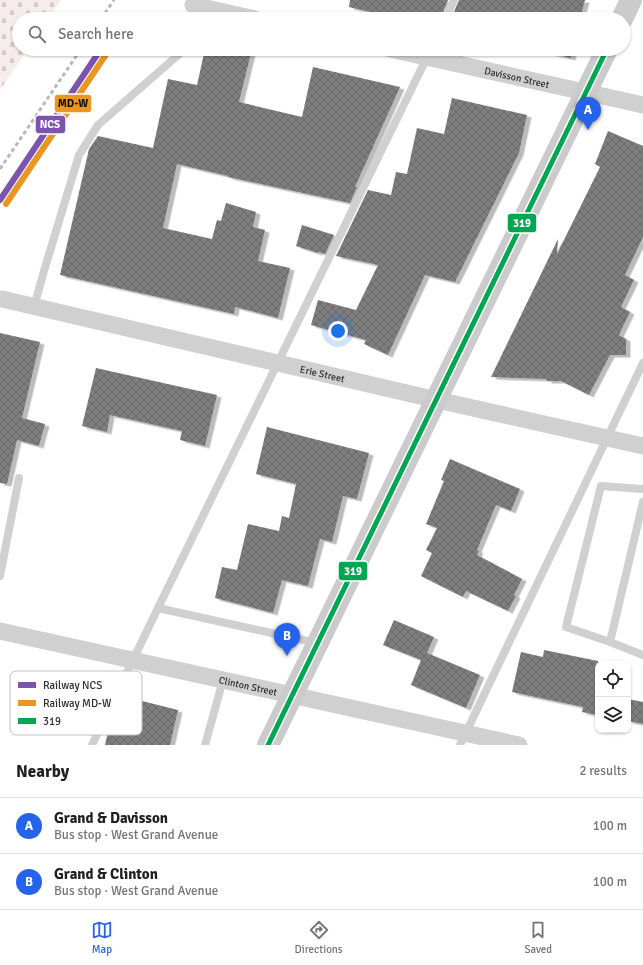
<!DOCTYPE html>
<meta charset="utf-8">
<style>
body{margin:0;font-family:Signika,sans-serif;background:#f2f2f2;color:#202124}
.controls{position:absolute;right:12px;bottom:12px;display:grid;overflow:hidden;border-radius:8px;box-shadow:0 1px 3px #0004}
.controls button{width:36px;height:36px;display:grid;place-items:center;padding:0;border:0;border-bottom:1px solid #e0e0e0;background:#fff;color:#202124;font:20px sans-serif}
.you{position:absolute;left:338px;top:331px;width:14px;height:14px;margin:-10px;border:3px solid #fff;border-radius:50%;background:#1a73e8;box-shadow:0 0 0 6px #1a73e833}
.badge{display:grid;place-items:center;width:26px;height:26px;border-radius:50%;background:#2563eb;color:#fff;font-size:13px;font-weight:700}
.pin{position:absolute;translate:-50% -33px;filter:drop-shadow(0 1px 2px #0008)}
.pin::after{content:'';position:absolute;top:21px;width:14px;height:12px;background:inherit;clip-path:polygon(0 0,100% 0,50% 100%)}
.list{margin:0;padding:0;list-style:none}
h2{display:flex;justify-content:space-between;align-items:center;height:52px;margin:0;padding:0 16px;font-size:17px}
h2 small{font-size:13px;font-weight:400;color:#757577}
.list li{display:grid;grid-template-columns:26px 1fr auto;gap:12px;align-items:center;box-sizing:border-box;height:56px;padding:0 16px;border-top:1px solid #e0e0e0}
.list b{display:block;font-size:15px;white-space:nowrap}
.list p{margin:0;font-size:13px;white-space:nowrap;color:#757577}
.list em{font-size:13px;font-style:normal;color:#757577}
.icon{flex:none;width:22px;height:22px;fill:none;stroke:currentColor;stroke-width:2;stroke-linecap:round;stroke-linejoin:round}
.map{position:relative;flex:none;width:643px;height:745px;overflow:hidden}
.search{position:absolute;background:#fff;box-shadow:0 1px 3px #0004;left:12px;right:12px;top:12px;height:44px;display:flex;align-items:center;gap:10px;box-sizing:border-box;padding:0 14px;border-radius:22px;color:#757577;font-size:15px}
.sheet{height:164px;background:#fff}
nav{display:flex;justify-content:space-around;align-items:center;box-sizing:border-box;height:56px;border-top:1px solid #e0e0e0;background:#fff;font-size:11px;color:#757577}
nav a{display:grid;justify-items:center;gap:2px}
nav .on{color:#2563eb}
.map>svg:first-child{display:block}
</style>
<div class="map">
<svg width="643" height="745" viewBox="0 0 643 745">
<defs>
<pattern id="cemetery-stones" width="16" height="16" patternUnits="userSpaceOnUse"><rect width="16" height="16" fill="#f5eceb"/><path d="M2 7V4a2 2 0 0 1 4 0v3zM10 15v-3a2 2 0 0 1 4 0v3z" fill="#d2cbca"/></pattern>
<pattern id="building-cross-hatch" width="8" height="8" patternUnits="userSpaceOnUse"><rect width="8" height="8" fill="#7e7e7e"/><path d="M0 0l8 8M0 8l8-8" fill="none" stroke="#686868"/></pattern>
<filter id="shadow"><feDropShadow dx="4.5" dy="2.5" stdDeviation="0" flood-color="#0004"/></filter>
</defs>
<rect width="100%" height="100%" fill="#fff"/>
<path fill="url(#cemetery-stones)" d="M 0,0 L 61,0 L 48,19 L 19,19 L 19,49 L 28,49 L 0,90 Z"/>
<g fill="url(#building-cross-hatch)" filter="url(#shadow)">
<path d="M 350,0 L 448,0 L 440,19 L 401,19 L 349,7 Z"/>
<path d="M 459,0 L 585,0 L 580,19 L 451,19 Z"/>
<path d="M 205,49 L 231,49 L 251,53 L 239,102 L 302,117 L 313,67 L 400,87 L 355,187 L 357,187 L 350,203 L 228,177 L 228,176 L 177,164 L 163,228 L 212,239 L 217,220 L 221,221 L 226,203 L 256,212 L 253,227 L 265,230 L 258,261 L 290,268 L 278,318 L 235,307 L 234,314 L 60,275 L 89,149 L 98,136 L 153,148 L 168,79 L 197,85 Z"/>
<path d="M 532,49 L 573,49 L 571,58 Z"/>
<path d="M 452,98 L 527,115 L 519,153 L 455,282 L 425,275 L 388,355 L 364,344 L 366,340 L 311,325 L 318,300 L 356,310 L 378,265 L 336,256 L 368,190 L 391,195 L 396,172 L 407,174 L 417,128 L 444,134 Z"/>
<path d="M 608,131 L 643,146 L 643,237 L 625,275 L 634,280 L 621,307 L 630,312 L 619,335 L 626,339 L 626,355 L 610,355 L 589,395 L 561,381 L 548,381 L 546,379 L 491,377 L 558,239 L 557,254 L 600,167 L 595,164 Z"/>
<path d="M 302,225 L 334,235 L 325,254 L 319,252 L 318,253 L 296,246 Z"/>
<path d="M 0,333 L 40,342 L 22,418 L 45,424 L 39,446 L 17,440 L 7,484 L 0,483 Z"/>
<path d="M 96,368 L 217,395 L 205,446 L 180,440 L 182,431 L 110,415 L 107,432 L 82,426 Z"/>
<path d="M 267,427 L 369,453 L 357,499 L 343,496 L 332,542 L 320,539 L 308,586 L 282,580 L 273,613 L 215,598 L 222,567 L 237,570 L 248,524 L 279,531 L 282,516 L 289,518 L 296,484 L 256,474 Z"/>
<path d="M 450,459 L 520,489 L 511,511 L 496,505 L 477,550 L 479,551 L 477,555 L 522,579 L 514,595 L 516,596 L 508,611 L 466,591 L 463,597 L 421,576 L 432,553 L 426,550 L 437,528 L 426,524 L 444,481 L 441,480 Z"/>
<path d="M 394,620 L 434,637 L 427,653 L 480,675 L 466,708 L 411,685 L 421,660 L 383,645 Z"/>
<path d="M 544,650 L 598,661 L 598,715 L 582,712 L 583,707 L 512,692 L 521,652 L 543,657 Z"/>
<path d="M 122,696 L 178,710 L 170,745 L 105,745 L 111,718 Z"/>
<path d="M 628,699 L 643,702 L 643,724 L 628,721 Z"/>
</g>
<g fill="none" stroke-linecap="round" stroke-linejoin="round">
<g stroke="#d0d0d0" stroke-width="8">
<path d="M 445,19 L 454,0"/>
<path d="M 34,307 L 44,271 L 79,155 L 98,125 L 185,49"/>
<path d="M 643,502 L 610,642 L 643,655"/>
<path d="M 0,576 L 19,478"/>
<path d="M 158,608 L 317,643"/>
<path d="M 610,642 L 566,627 L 601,486 L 643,489"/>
<path d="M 92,745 L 158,608 L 431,49"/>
<path d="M 205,745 L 223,680"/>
<path d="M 460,745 L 643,363"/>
</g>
<g stroke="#d0d0d0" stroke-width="17">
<path d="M 193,5 L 255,19"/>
<path id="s1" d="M 390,49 L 643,105"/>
<path id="s2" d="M 2,299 L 437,400 L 643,446"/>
<path id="s3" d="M 0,631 L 519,745"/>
</g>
<g stroke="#cbcbcb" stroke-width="22">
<path d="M 622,19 L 631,0"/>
<path d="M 268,745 L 607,49"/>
</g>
<g stroke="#b8b8b8" stroke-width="3" stroke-dasharray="4 3" stroke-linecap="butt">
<path d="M 101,19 L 114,0"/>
<path d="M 0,169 L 81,49"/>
</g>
<g stroke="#fff" stroke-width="8">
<path id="bus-1" d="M 268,745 L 607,49"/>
</g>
<use href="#bus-1" stroke="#00a651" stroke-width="5"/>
<g stroke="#fff" stroke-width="9">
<path id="rail-1" d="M 0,200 L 101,49"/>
</g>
<g stroke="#fff" stroke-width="9">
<path id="rail-2" d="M 6,204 L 107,53"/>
</g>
<use href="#rail-1" stroke="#7c53af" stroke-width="6"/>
<use href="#rail-2" stroke="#ea961f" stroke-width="6"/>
</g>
<g text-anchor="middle" stroke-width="4" stroke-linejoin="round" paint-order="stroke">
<g font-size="10" fill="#2e2e2e" stroke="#fff">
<text dy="4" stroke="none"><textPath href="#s1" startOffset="130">Davisson Street</textPath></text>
<text dy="4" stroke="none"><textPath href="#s2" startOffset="329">Erie Street</textPath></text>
<text dy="4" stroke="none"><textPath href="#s3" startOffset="254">Clinton Street</textPath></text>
</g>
</g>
<rect x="10" y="671" width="132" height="64" rx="6" fill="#fff" stroke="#c0c0c0" stroke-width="1"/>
<rect x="18" y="682" width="18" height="6" fill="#7c53af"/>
<rect x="18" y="700" width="18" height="6" fill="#ea961f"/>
<rect x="18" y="718" width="18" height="6" fill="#00a651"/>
<g font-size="11" fill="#2e2e2e">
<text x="43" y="689">Railway NCS</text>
<text x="43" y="707">Railway MD-W</text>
<text x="43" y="725">319</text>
</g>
<g stroke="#fff" stroke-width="1.5">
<rect x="54" y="94" width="38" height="19" rx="4" fill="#ea961f"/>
<rect x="35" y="115" width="31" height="19" rx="4" fill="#7c53af"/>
<rect x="507" y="213" width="30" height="20" rx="4" fill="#00a651"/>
<rect x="338" y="561" width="30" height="20" rx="4" fill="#00a651"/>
</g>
<g font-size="11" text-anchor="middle" font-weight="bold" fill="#fff">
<text x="50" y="128">NCS</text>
<text x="522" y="227">319</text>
<text x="353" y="575">319</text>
</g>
<g font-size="11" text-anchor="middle" font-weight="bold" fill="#111">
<text x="73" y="107">MD-W</text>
</g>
</svg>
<div class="controls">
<button><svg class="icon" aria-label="locate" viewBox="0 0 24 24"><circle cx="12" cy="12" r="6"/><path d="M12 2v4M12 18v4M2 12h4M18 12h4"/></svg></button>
<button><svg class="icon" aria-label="layers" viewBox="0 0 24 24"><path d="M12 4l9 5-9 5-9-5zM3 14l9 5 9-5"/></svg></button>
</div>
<div class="you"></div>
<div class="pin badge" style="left:588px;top:130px">A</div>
<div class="pin badge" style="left:287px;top:656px">B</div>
<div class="search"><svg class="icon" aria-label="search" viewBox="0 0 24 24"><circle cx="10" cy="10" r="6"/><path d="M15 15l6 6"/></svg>Search here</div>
</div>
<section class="sheet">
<h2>Nearby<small>2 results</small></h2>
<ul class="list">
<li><span class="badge">A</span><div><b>Grand &amp; Davisson</b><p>Bus stop · West Grand Avenue</p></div><em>100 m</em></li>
<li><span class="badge">B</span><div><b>Grand &amp; Clinton</b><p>Bus stop · West Grand Avenue</p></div><em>100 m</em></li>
</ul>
</section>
<nav>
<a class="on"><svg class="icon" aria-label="map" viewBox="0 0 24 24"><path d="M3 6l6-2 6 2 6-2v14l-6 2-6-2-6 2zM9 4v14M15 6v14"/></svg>Map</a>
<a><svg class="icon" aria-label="directions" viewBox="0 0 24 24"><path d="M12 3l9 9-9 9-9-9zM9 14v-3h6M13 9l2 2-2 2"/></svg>Directions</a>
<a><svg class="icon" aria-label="saved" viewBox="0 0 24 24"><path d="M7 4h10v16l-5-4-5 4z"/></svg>Saved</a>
</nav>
